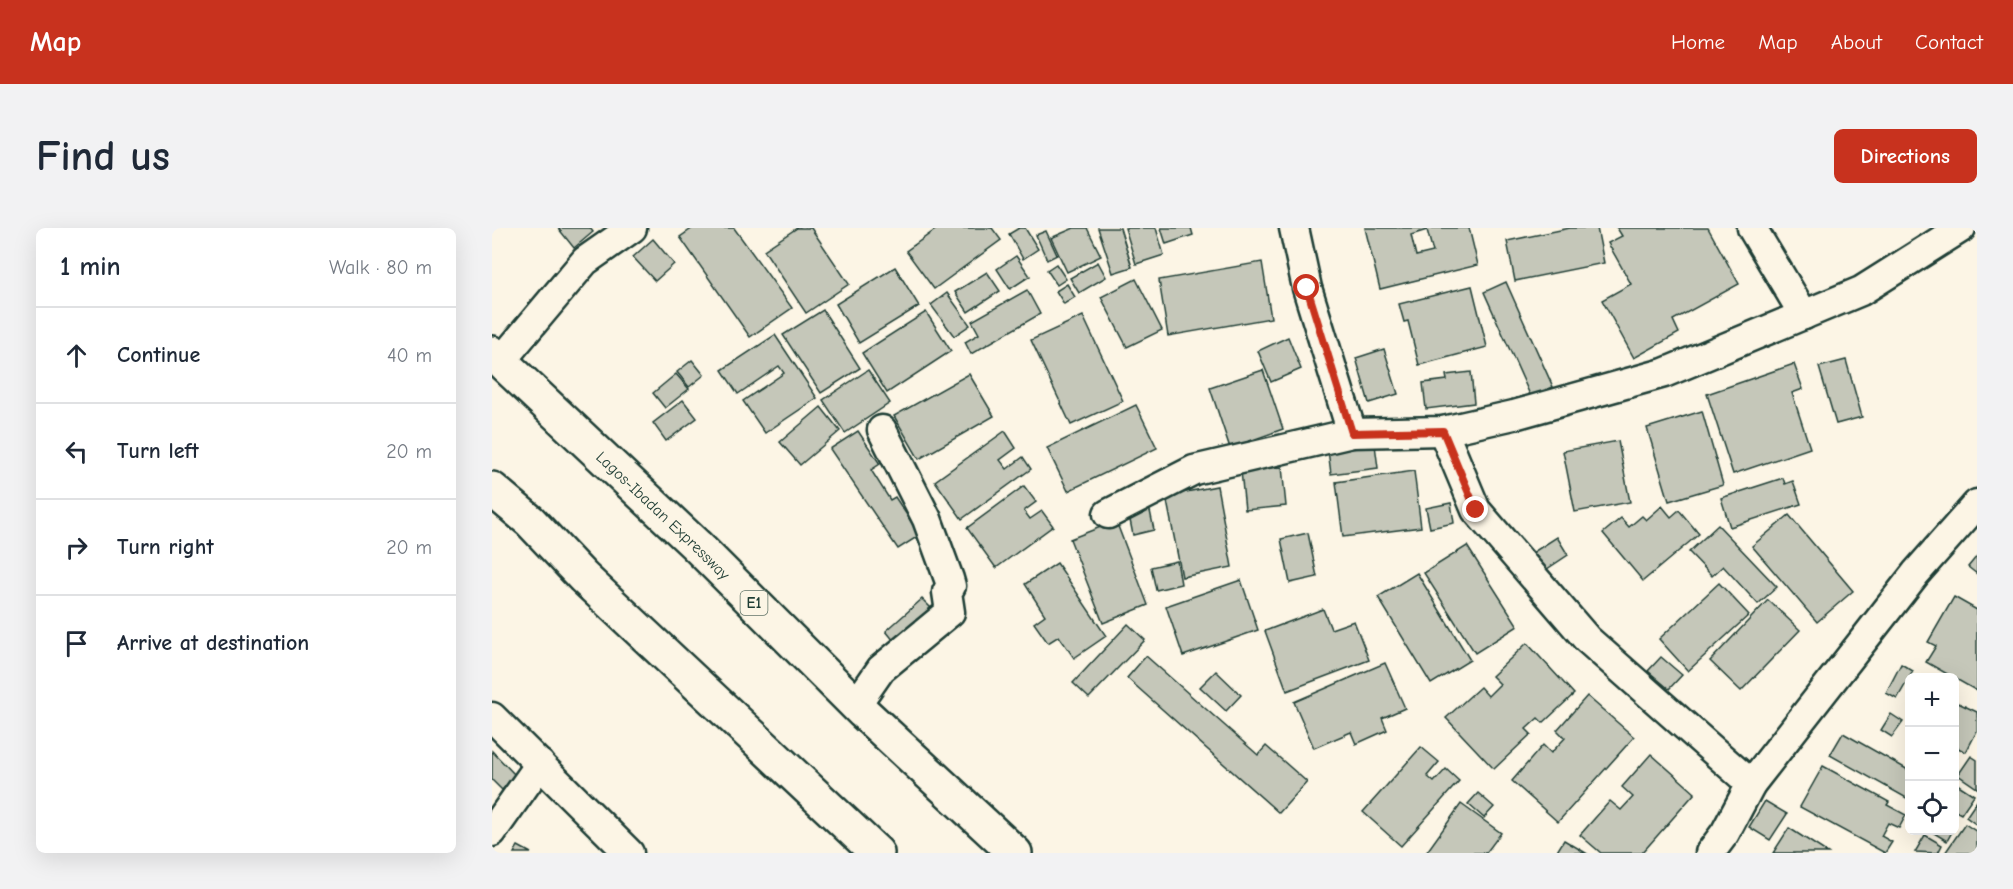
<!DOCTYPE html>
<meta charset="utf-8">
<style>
body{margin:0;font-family:"Comic Neue",sans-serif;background:#f2f2f3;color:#1f2937}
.controls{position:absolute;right:18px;bottom:18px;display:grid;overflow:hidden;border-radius:9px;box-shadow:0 6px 24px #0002}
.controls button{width:54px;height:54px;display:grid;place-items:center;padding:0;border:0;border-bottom:2px solid #e0e1e3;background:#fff;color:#1f2937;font:30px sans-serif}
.stop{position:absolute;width:18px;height:18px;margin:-14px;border:4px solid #c8321e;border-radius:50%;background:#fff}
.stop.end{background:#c8321e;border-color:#fff;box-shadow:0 2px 6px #0008}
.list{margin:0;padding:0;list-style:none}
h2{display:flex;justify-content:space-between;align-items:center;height:78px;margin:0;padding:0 24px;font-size:26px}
h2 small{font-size:20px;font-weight:400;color:#747a83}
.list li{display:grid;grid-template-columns:39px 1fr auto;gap:18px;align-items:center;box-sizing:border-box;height:96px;padding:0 24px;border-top:2px solid #e0e1e3}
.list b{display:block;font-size:22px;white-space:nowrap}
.list em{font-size:20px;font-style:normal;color:#747a83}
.icon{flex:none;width:33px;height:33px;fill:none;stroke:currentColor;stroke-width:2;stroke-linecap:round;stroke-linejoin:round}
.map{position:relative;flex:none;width:1485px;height:625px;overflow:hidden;border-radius:9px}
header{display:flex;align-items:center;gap:36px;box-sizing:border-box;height:84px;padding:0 30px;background:#c8321e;color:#fff}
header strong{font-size:28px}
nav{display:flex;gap:33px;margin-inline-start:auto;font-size:21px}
.intro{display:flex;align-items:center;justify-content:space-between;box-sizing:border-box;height:144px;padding:0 36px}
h1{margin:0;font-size:42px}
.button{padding:15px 27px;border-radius:9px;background:#c8321e;color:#fff;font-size:21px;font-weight:700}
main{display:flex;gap:36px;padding:0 36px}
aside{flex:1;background:#fff;border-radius:9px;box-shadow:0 6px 24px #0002}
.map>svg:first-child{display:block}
</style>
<header>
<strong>Map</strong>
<nav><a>Home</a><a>Map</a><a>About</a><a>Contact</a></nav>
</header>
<div class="intro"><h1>Find us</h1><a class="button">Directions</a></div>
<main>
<aside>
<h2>1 min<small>Walk · 80 m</small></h2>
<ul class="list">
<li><svg class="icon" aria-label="ahead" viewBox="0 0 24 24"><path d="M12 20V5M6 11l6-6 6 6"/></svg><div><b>Continue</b></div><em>40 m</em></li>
<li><svg class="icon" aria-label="left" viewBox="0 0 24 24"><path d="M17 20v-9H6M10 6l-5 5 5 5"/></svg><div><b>Turn left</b></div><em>20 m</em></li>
<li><svg class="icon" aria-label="right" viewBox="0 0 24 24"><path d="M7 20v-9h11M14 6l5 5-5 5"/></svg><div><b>Turn right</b></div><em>20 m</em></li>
<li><svg class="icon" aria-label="arrive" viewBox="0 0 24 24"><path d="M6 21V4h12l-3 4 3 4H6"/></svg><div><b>Arrive at destination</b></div></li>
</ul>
</aside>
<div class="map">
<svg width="1485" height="625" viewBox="0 0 1485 625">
<rect width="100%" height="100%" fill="#fcf5e5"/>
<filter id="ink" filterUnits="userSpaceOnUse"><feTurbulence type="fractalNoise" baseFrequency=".0167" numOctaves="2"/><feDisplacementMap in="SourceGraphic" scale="12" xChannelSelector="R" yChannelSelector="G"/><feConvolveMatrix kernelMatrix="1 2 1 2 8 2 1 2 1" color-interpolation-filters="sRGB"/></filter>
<g filter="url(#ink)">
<g fill="#c5c7b9" stroke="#1f3d34" stroke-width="1.5" fill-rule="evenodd">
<path d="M 66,0 L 98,0 L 101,4 L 82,20 Z"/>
<path d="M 201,0 L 242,0 L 300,80 L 258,109 L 188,9 Z"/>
<path d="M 305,0 L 319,0 L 357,56 L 314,85 L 272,22 Z"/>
<path d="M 446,0 L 500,0 L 509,12 L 442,61 L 414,23 Z"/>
<path d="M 527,0 L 533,0 L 546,21 L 531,31 L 517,6 Z"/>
<path d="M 582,0 L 595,0 L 609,28 L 575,44 L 559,10 Z"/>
<path d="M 606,0 L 628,0 L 640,39 L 621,45 Z"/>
<path d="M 633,0 L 664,0 L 672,27 L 644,36 Z"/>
<path d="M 669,0 L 699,0 L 701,7 L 674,16 Z"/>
<path d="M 873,0 L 977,0 L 986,37 L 888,61 ZM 935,2 L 941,24 L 924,28 L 919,7 Z"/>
<path d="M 1078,0 L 1105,0 L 1112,35 L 1023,53 L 1015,13 Z"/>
<path d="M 1125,0 L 1216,0 L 1247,56 L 1181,92 L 1187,105 L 1142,130 L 1110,72 L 1139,56 L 1116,15 L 1130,8 Z"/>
<path d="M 554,3 L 565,27 L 555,32 L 544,7 Z"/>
<path d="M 161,11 L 182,36 L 163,53 L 141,29 Z"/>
<path d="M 524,28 L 538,48 L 518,61 L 505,41 Z"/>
<path d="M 606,34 L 614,49 L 587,65 L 578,50 Z"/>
<path d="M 770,34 L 779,90 L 676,108 L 667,52 Z"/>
<path d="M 564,36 L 574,51 L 565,57 L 555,42 Z"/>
<path d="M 403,39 L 427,78 L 367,115 L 344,76 Z"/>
<path d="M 495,44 L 508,63 L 476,84 L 463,64 Z"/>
<path d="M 644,51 L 670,102 L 635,119 L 609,69 Z"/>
<path d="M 1014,54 L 1061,159 L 1039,169 L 992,64 Z"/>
<path d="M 575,56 L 583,69 L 572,76 L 564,63 Z"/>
<path d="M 980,58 L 995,119 L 927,137 L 916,93 L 912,94 L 907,76 Z"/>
<path d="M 535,62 L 548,86 L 479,126 L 473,114 L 487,106 L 480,93 Z"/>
<path d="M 455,65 L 478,97 L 462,108 L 439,77 Z"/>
<path d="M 331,82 L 368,140 L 329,165 L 291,107 Z"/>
<path d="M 434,84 L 459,123 L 395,165 L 370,125 Z"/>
<path d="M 591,88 L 631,173 L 579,197 L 539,112 Z"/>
<path d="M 283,107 L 325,170 L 273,205 L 251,173 L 292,145 L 287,138 L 246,166 L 230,142 Z"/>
<path d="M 796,109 L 809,141 L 779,154 L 766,123 Z"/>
<path d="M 892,121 L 906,166 L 877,175 L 864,130 Z"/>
<path d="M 200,132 L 212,147 L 197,159 L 185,144 Z"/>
<path d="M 1354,132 L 1370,189 L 1344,196 L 1327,139 Z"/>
<path d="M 1302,136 L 1311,161 L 1300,165 L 1318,220 L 1241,246 L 1215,166 Z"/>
<path d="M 376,142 L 398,175 L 353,205 L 331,172 Z"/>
<path d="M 771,142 L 791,201 L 738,220 L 718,160 Z"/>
<path d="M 979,144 L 982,175 L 934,181 L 931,155 L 955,152 L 954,147 Z"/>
<path d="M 184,146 L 197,161 L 173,180 L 161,165 Z"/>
<path d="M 477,146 L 502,188 L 427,231 L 402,188 Z"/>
<path d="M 191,172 L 205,190 L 174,213 L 161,195 Z"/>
<path d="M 644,177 L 665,220 L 576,263 L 555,220 Z"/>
<path d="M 329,179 L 348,203 L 308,237 L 288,214 Z"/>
<path d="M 1210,183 L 1231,257 L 1177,273 L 1155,200 Z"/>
<path d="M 366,203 L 388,236 L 379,242 L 398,272 L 403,269 L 428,307 L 406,321 L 338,221 Z"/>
<path d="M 513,203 L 524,220 L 508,232 L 515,241 L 531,229 L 539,241 L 470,291 L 443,253 Z"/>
<path d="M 1126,213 L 1138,274 L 1083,284 L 1071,223 Z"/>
<path d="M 883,217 L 886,240 L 839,246 L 836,222 Z"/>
<path d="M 790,239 L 794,278 L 753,282 L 749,243 Z"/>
<path d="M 922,243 L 929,299 L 851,309 L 844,254 Z"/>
<path d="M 1291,250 L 1293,256 L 1301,253 L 1309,276 L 1238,299 L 1229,270 Z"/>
<path d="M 532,258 L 544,274 L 532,283 L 538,291 L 550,283 L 561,298 L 504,340 L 475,300 Z"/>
<path d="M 725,258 L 740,339 L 690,349 L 674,268 Z"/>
<path d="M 959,275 L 962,295 L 938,300 L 934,280 Z"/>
<path d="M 657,278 L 662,302 L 641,307 L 636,282 Z"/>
<path d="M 1170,278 L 1179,289 L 1187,282 L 1207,306 L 1151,353 L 1111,305 L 1129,290 L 1137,299 L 1150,288 L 1154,292 Z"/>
<path d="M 1297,287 L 1361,363 L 1325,394 L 1260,318 Z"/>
<path d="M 624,293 L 656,377 L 611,395 L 578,311 Z"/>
<path d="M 1226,297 L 1285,359 L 1266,376 L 1231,338 L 1220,348 L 1197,324 Z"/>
<path d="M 816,305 L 825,349 L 798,355 L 789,311 Z"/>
<path d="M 1065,309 L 1076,327 L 1052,343 L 1040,325 Z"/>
<path d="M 975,318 L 1026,398 L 983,425 L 932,345 Z"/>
<path d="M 1485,328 L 1485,346 L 1476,339 Z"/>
<path d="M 685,333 L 689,356 L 664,362 L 659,339 Z"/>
<path d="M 565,335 L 614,408 L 582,430 L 567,408 L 556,415 L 542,395 L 553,387 L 533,356 Z"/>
<path d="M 925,345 L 978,432 L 939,456 L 886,369 Z"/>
<path d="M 749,352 L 766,402 L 691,428 L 674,378 Z"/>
<path d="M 1227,355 L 1257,387 L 1196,443 L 1167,411 Z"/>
<path d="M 1462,369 L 1485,382 L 1485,463 L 1434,434 L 1444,418 L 1436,414 Z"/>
<path d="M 430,371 L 439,380 L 402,413 L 394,403 Z"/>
<path d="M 1276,372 L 1308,402 L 1249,463 L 1218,433 Z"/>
<path d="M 831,381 L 839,401 L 862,393 L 877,432 L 795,463 L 773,403 Z"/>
<path d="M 636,396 L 653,412 L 597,470 L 581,455 Z"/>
<path d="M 1035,415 L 1082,466 L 1051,495 L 1046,490 L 1034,501 L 1039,506 L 1002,541 L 954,490 L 988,459 L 996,468 L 1008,456 L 1000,448 Z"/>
<path d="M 654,428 L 766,527 L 774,518 L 815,554 L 787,585 L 635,450 Z"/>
<path d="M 1169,429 L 1190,447 L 1177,461 L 1156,443 Z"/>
<path d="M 893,435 L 913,480 L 890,490 L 895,502 L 864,516 L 859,504 L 822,520 L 802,474 Z"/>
<path d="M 1409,436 L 1421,443 L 1405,471 L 1394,465 Z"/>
<path d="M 724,443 L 749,467 L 734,483 L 708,459 Z"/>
<path d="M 1095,468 L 1142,509 L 1066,594 L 1020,553 L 1051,517 L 1059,525 L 1073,510 L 1065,502 Z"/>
<path d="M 1462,473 L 1485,484 L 1485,503 L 1474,524 L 1462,518 Z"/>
<path d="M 1399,486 L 1411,494 L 1400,509 L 1389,502 Z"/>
<path d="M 1351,505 L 1418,543 L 1418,572 L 1338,527 Z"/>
<path d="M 929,519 L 947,534 L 935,548 L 942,554 L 954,541 L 967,553 L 909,618 L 871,584 Z"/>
<path d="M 0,523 L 24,548 L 10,562 L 0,552 Z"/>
<path d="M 1159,526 L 1203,565 L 1150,625 L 1109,625 L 1088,607 L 1118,573 L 1129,582 L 1141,569 L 1130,559 Z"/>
<path d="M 1479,528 L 1485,532 L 1485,560 L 1466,547 Z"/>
<path d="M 1331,538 L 1397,574 L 1395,577 L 1414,587 L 1407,600 L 1396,595 L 1389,608 L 1400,614 L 1393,625 L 1308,579 Z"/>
<path d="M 1465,556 L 1482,567 L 1469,586 L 1462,582 L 1462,560 Z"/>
<path d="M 986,565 L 1002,579 L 992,590 L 976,576 Z"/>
<path d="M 1273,573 L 1295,586 L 1278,612 L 1257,599 Z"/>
<path d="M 1485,573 L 1485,597 L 1474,589 Z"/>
<path d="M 969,576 L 1009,605 L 994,625 L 934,625 Z"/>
<path d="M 1473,596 L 1485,604 L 1485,625 L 1453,625 Z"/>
<path d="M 1297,600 L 1336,625 L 1281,625 Z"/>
<path d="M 1437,602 L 1461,602 L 1455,613 Z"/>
<path d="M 1433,607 L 1450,617 L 1446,625 L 1423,624 Z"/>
<path d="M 1072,612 L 1094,625 L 1064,625 Z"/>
<path d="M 26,618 L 39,625 L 22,625 Z"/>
</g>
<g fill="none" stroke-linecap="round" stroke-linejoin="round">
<g stroke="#1f3d34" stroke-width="33">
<g id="minor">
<path d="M 802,0 L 815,60 L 860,205"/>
<path d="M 1260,0 L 1312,87"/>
<path d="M 9,133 L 93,33 L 140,0"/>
<path d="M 951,203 L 984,282 L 1095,411 L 1259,556"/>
<path d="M 616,286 L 702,242 L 860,205 L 951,203 L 1022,187 L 1172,145 L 1369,63 L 1469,0"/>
<path d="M 364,477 L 389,441 L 458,384 L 455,364 L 459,358 L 457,351 L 435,291 L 390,202"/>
<path d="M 0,489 L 137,625"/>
<path d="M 0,604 L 48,536"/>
<path d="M 1218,625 L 1233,605 L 1259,556 L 1424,345 L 1485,276"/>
</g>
</g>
<g stroke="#1f3d34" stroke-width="38">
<g id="highway">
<path id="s1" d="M 0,125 L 204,317 L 371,484 L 523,625"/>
<path d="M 0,261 L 38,293 L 91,349 L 385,625"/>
</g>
</g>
<use href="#minor" stroke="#fcf5e5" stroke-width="28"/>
<use href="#highway" stroke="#fcf5e5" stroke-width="33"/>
</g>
</g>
<g fill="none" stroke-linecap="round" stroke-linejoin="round" filter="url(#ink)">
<path stroke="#c8321e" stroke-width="8" d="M 815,60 L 860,205 L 951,203 L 984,282"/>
</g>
<g text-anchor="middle" stroke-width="6" stroke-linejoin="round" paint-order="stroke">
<rect fill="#fcf5e5" stroke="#617469" stroke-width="1.5" x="248.5" y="363" width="27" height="24" rx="4.5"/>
<g font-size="15" font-weight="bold" fill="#1f3d34">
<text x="262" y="380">E1</text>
</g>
<g font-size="16" fill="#1f3d34" stroke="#fcf5e5">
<text dy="6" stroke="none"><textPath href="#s1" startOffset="236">Lagos-Ibadan Expressway</textPath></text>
</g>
</g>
</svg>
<div class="controls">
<button>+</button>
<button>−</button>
<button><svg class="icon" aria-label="locate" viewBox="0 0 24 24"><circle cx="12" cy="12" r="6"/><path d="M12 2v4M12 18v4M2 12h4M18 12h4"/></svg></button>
</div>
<div class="stop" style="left:815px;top:60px"></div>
<div class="stop end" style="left:984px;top:282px"></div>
</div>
</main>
